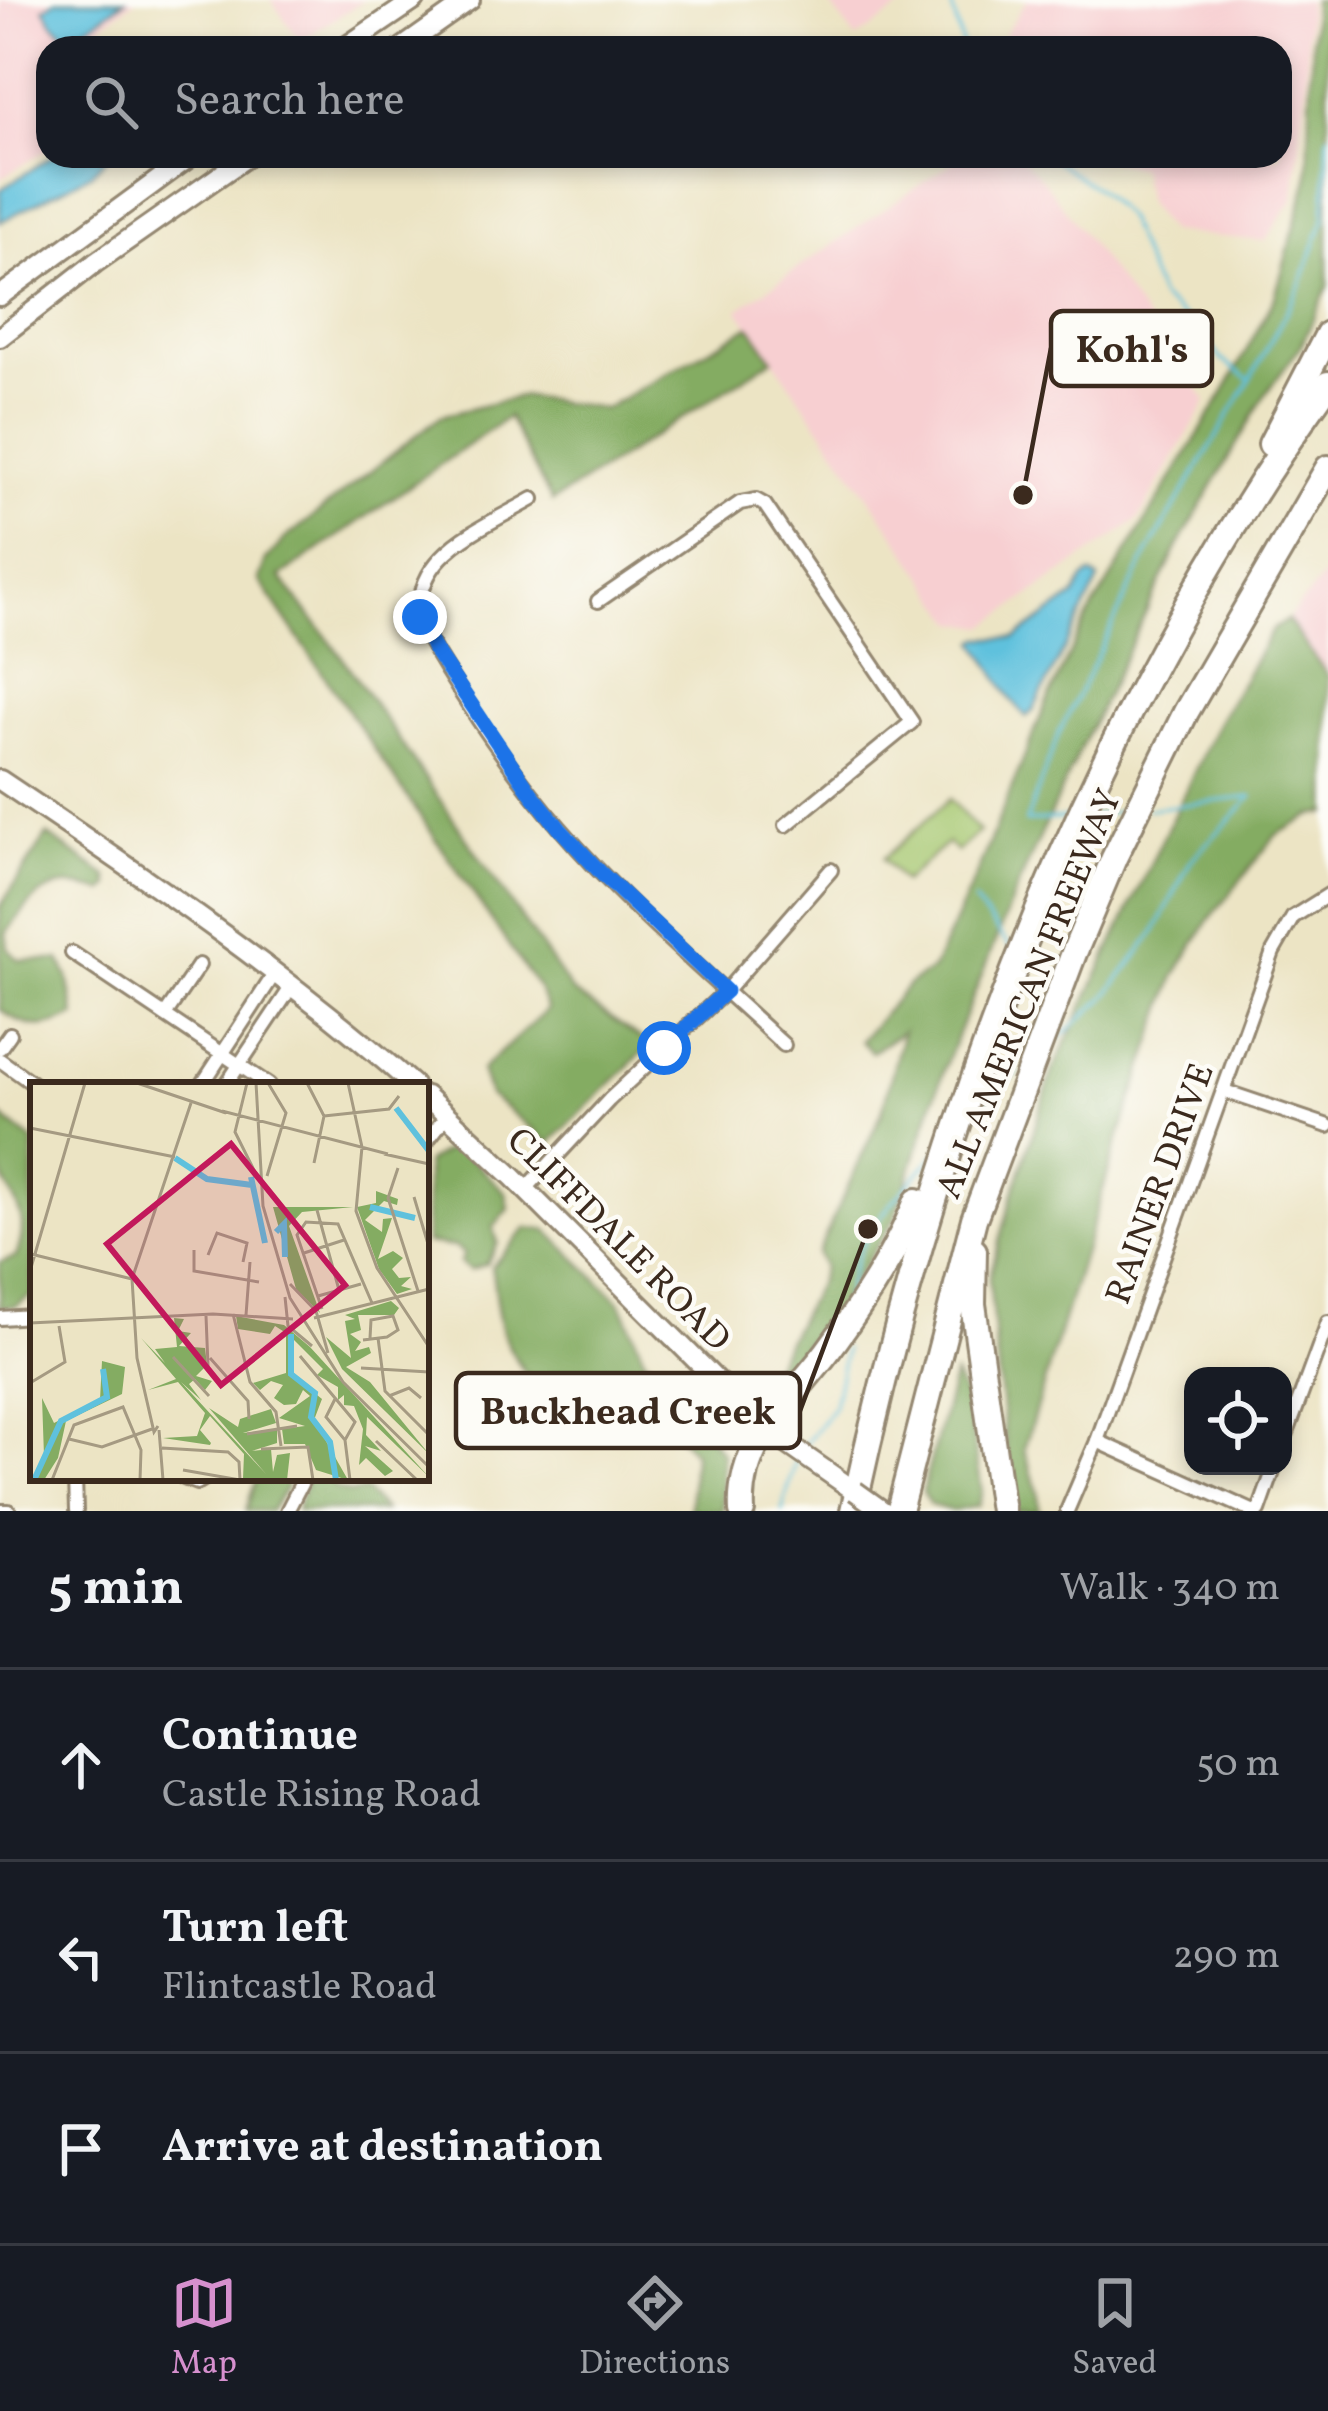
<!DOCTYPE html>
<meta charset="utf-8">
<style>
body{margin:0;font-family:Vollkorn,serif;background:#20242c;color:#f1f3f6}
.controls{position:absolute;right:36px;bottom:36px;display:grid;overflow:hidden;border-radius:24px;box-shadow:0 6px 18px #0003}
.controls button{width:108px;height:108px;display:grid;place-items:center;padding:0;border:0;border-bottom:3px solid #363941;background:#171b24;color:#f1f3f6;font:60px sans-serif}
.stop{position:absolute;width:36px;height:36px;margin:-27px;border:9px solid #1a73e8;border-radius:50%;background:#fff}
.stop.end{background:#1a73e8;border-color:#fff;box-shadow:0 3px 12px #0008}
.list{margin:0;padding:0;list-style:none}
h2{display:flex;justify-content:space-between;align-items:center;height:156px;margin:0;padding:0 48px;font-size:51px}
h2 small{font-size:39px;font-weight:400;color:#9ea1a6}
.list li{display:grid;grid-template-columns:78px 1fr auto;gap:36px;align-items:center;box-sizing:border-box;height:192px;padding:0 48px;border-top:3px solid #363941}
.list b{display:block;font-size:45px;white-space:nowrap}
.list p{margin:0;font-size:39px;white-space:nowrap;color:#9ea1a6}
.list em{font-size:39px;font-style:normal;color:#9ea1a6}
.icon{flex:none;width:66px;height:66px;fill:none;stroke:currentColor;stroke-width:2;stroke-linecap:round;stroke-linejoin:round}
.map{position:relative;flex:none;width:1328px;height:1511px;overflow:hidden}
.search{position:absolute;background:#171b24;box-shadow:0 6px 18px #0003;left:36px;right:36px;top:36px;height:132px;display:flex;align-items:center;gap:30px;box-sizing:border-box;padding:0 42px;border-radius:36px;color:#9ea1a6;font-size:45px}
.sheet{height:732px;background:#171b24}
nav{display:flex;justify-content:space-around;align-items:center;box-sizing:border-box;height:168px;border-top:3px solid #363941;background:#171b24;font-size:33px;color:#9ea1a6}
nav a{display:grid;justify-items:center;gap:6px}
nav .on{color:#d690ce}
.map>svg:first-child{display:block}
</style>
<div class="map">
<svg width="1328" height="1511" viewBox="0 0 1328 1511">
<rect width="100%" height="100%" fill="#fdfcf7"/>
<filter id="ink" filterUnits="userSpaceOnUse"><feTurbulence type="fractalNoise" baseFrequency=".00833" numOctaves="2"/><feDisplacementMap in="SourceGraphic" scale="24" xChannelSelector="R" yChannelSelector="G"/><feConvolveMatrix kernelMatrix="1 2 1 2 8 2 1 2 1" color-interpolation-filters="sRGB"/></filter>
<filter id="wash" filterUnits="userSpaceOnUse"><feTurbulence type="fractalNoise" baseFrequency=".004" numOctaves="4" result="noise"/><feDisplacementMap in="SourceGraphic" scale="48" xChannelSelector="R" yChannelSelector="G"/><feGaussianBlur stdDeviation="2.7" result="paint"/><feColorMatrix in="noise" values="0 0 0 0 0 0 0 0 0 0 0 0 0 0 0 0 0 1.4 0 .05"/><feComposite in="paint" operator="in"/></filter>
<g filter="url(#wash)">
<rect width="100%" height="100%" fill="#ece4c4"/>
<g fill="#f7cfd1">
<path d="M 0,0 L 136,0 L 70,48 L 48,48 L 48,149 L 0,179 Z"/>
<path d="M 271,0 L 364,0 L 300,41 Z"/>
<path d="M 827,0 L 913,0 L 856,39 Z"/>
<path d="M 1027,0 L 1308,0 L 1306,89 L 1294,199 L 1265,241 L 1169,232 L 1146,203 L 1140,168 L 1094,156 L 1280,156 L 1280,48 L 1005,48 L 1004,34 Z"/>
<path d="M 962,156 L 1019,156 L 1045,182 L 1207,401 L 1138,520 L 985,627 L 956,622 L 738,309 Z"/>
<path d="M 1328,571 L 1328,676 L 1287,620 Z"/>
</g>
<path fill="#a6c770" stroke="#707847" stroke-width="3" d="M 950,799 L 979,832 L 957,852 L 948,843 L 903,882 L 883,859 Z"/>
<g fill="#84ac62" stroke="#606b40" stroke-width="3">
<path d="M 1313,0 L 1328,0 L 1328,286 L 1301,346 L 1266,393 L 1177,548 L 1080,749 L 1016,890 L 945,1066 L 895,1218 L 830,1317 L 775,1381 L 767,1378 L 819,1281 L 823,1266 L 817,1254 L 882,1112 L 903,1031 L 872,1052 L 860,1041 L 909,984 L 932,970 L 975,878 L 1045,706 L 1084,623 L 1226,389 L 1275,297 L 1308,179 Z"/>
<path d="M 750,326 L 773,359 L 552,502 L 508,417 L 280,577 L 339,653 L 572,992 L 650,1045 L 550,1143 L 489,1095 L 481,1070 L 547,1010 L 539,990 L 259,580 L 266,560 L 286,538 L 441,416 L 523,396 L 604,409 Z"/>
<path d="M 1287,620 L 1328,676 L 1328,813 L 1311,816 L 1276,835 L 1209,920 L 1175,976 L 1114,1153 L 1024,1449 L 1038,1492 L 1039,1511 L 1012,1511 L 989,1279 L 1012,1198 L 1053,1070 L 1217,724 L 1272,630 Z"/>
<path d="M 47,835 L 108,877 L 110,887 L 104,892 C 50,876 38,891 6,933 L 8,949 L 19,960 L 60,960 L 68,977 L 75,1016 C 42,1032 29,1030 0,1009 L 0,907 Z"/>
<path d="M 0,1116 L 33,1141 L 33,1294 L 16,1306 L 0,1307 L 0,1262 L 16,1257 C 34,1208 7,1203 0,1165 C 0,1150 0,1131 0,1116 Z"/>
<path d="M 457,1145 L 506,1193 L 509,1209 L 493,1227 L 498,1243 L 486,1264 L 470,1270 L 460,1263 L 464,1254 L 455,1247 L 426,1243 L 426,1162 Z"/>
<path d="M 527,1228 L 547,1230 L 621,1303 L 644,1357 L 722,1453 L 723,1511 L 690,1511 L 693,1452 L 656,1412 L 583,1436 C 555,1407 523,1378 506,1341 C 496,1320 496,1290 491,1267 Z"/>
<path d="M 954,1375 L 967,1401 L 982,1491 L 978,1506 L 953,1511 L 930,1505 L 922,1492 Z"/>
<path d="M 256,1478 L 284,1478 L 286,1488 L 270,1511 L 246,1511 Z"/>
<path d="M 307,1478 L 330,1478 L 335,1488 L 351,1493 L 365,1491 L 384,1511 L 296,1511 Z"/>
</g>
<g fill="#5fc1dd" stroke="#4d767e" stroke-width="3">
<path d="M 56,0 L 125,0 L 95,22 L 68,36 L 53,23 L 44,8 Z"/>
<path d="M 52,156 L 108,156 L 90,174 L 0,222 L 0,190 Z"/>
<path d="M 1091,574 L 1099,579 L 1097,584 L 1033,711 L 1026,717 L 1010,698 L 976,641 L 981,638 L 1016,638 L 1075,596 L 1084,579 Z"/>
</g>
<g fill="none" stroke-linecap="round" stroke-linejoin="round">
<g stroke="#5fc1dd" stroke-width="3">
<path d="M 950,0 L 963,48"/>
<path d="M 1048,156 L 1098,190 L 1125,216 L 1160,298 L 1202,332 L 1221,359 L 1249,379"/>
<path d="M 1094,815 L 1126,811"/>
<path d="M 1067,818 L 1026,822 L 1059,733 L 1148,553 L 1250,380 L 1301,284 L 1324,220 L 1328,135"/>
<path d="M 974,901 L 1012,950"/>
<path d="M 1025,968 L 1046,1000"/>
<path d="M 1054,1042 L 1104,999 L 1155,932 L 1191,860 L 1252,797 L 1148,809"/>
<path d="M 977,1109 L 1018,1071"/>
<path d="M 846,1303 C 849,1237 898,1199 938,1151"/>
<path d="M 803,1447 L 834,1406 L 845,1349"/>
<path d="M 782,1511 L 796,1461"/>
</g>
</g>
</g>
<g filter="url(#ink)">
<g fill="none" stroke-linecap="round" stroke-linejoin="round">
<g stroke="#948771" stroke-width="18">
<g id="street">
<path d="M 533,499 C 481,529 402,557 424,632 C 463,699 509,769 560,828 C 628,907 708,974 784,1045"/>
<path d="M 598,601 L 740,503 L 756,500 L 765,505 L 912,722 L 786,825"/>
<path d="M 72,953 L 269,1085"/>
<path d="M 165,1015 L 199,965"/>
<path d="M 0,1048 L 10,1034"/>
<path d="M 0,1060 L 35,1085"/>
<path d="M 202,1085 L 275,973"/>
<path d="M 226,1085 L 292,986"/>
<path d="M 1224,1091 L 1328,1126"/>
<path d="M 426,1142 L 447,1115"/>
<path d="M 525,1190 L 609,1100 L 726,991 L 831,870"/>
<path d="M 0,1318 L 33,1316"/>
<path d="M 1097,1441 L 1252,1511"/>
<path d="M 1283,1444 L 1328,1322"/>
<path d="M 75,1478 L 76,1511"/>
<path d="M 184,1478 L 197,1483 L 205,1478"/>
<path d="M 0,1511 L 9,1511"/>
<path d="M 287,1511 L 304,1478"/>
<path d="M 1067,1511 L 1097,1441 L 1273,952 L 1293,917 L 1328,895"/>
<path d="M 1259,1511 L 1275,1466"/>
</g>
</g>
<g stroke="#948771" stroke-width="24">
<g id="secondary">
<path d="M 344,48 L 415,0"/>
<path d="M 402,48 L 470,0"/>
<path d="M 0,296 L 191,156"/>
<path d="M 0,337 L 95,263 L 248,156"/>
</g>
</g>
<g stroke="#948771" stroke-width="24">
<g id="primary">
<path d="M 0,780 C 142,875 284,972 413,1085"/>
<path d="M 426,1096 L 513,1177 L 763,1427 L 855,1491"/>
</g>
</g>
<g stroke="#948771" stroke-width="30">
<g id="highway">
<path d="M 1271,444 L 1328,334"/>
<path d="M 974,1251 L 973,1304 L 1002,1511"/>
<path d="M 742,1511 C 738,1442 789,1402 827,1352 C 862,1305 895,1255 917,1201"/>
<path d="M 853,1511 C 940,1109 1087,721 1328,384"/>
<path d="M 899,1511 L 974,1219 L 1074,953 L 1114,858 L 1186,712 L 1328,468"/>
</g>
</g>
<use href="#street" stroke="#fff" stroke-width="12"/>
<use href="#secondary" stroke="#fff" stroke-width="18"/>
<use href="#primary" stroke="#fff" stroke-width="18"/>
<use href="#highway" stroke="#fff" stroke-width="24"/>
<g stroke="#948771" stroke-width="24" stroke-linecap="butt">
<path id="primary-bridge" d="M 855,1491 L 883,1511"/>
</g>
<use href="#primary-bridge" stroke="#fff" stroke-width="18"/>
</g>
</g>
<g fill="none" stroke-linecap="round" stroke-linejoin="round" filter="url(#ink)">
<path stroke="#1a73e8" stroke-width="15" d="M 420,617 L 432,646 L 531,793 L 560,829 L 602,874 L 726,991 L 664,1048"/>
</g>
<g text-anchor="middle" stroke-width="9" stroke-linejoin="round" paint-order="stroke">
<g font-size="36" fill="#3b2a1e" stroke="#fdfcf7">
<text transform="translate(1027 993) rotate(-68)" y="13">ALL AMERICAN FREEWAY</text>
<text transform="translate(1158 1183) rotate(-70)" y="13">RAINER DRIVE</text>
<text transform="translate(620 1238) rotate(45)" y="13">CLIFFDALE ROAD</text>
</g>
</g>
<g transform="translate(30 1082)">
<rect width="399" height="399" fill="#ece4c4"/>
<path d="M 346,109 L 368,117 L 367,123 L 354,119 L 335,138 L 352,150 L 353,137 L 362,136 L 348,177 L 363,169 L 373,176 L 362,187 L 369,196 L 381,195 L 371,204 L 382,207 L 367,212 L 349,187 L 327,125 L 346,121 ZM 243,125 L 323,125 L 272,130 L 259,144 L 290,231 L 266,207 ZM 361,219 L 369,226 L 364,233 L 328,233 L 331,248 L 320,252 L 331,260 L 325,269 L 339,265 L 341,271 L 316,285 L 340,300 L 399,372 L 312,287 L 296,255 L 321,276 L 315,239 L 325,237 L 315,233 ZM 206,234 L 254,243 L 280,265 L 399,395 L 337,335 L 336,353 L 351,369 L 335,364 L 363,389 L 355,394 L 336,376 L 329,383 L 333,347 L 324,324 L 314,323 L 314,313 L 308,318 L 308,305 L 287,293 L 293,287 L 263,257 L 262,293 L 292,317 L 284,338 L 318,398 L 286,388 L 275,362 L 254,362 L 252,347 L 275,344 L 249,336 L 280,314 L 273,308 L 266,322 L 254,323 L 244,316 L 253,303 L 241,299 L 230,308 L 223,301 L 256,291 L 256,251 L 245,244 L 240,252 L 208,247 ZM 144,236 L 154,237 L 148,249 L 161,251 L 149,264 L 175,266 L 177,283 L 166,294 L 182,299 L 175,308 L 165,297 L 159,302 L 171,318 L 151,300 L 236,392 L 179,326 L 208,345 L 210,337 L 241,327 L 246,341 L 213,351 L 247,347 L 247,361 L 222,369 L 241,367 L 243,390 L 247,373 L 260,371 L 257,398 L 213,397 L 214,372 L 180,334 L 170,348 L 181,361 L 180,363 L 133,356 L 167,354 L 175,331 L 148,300 L 118,308 L 146,297 L 111,256 L 135,281 L 125,267 L 147,265 ZM 72,279 L 95,285 L 92,312 L 36,339 L 28,376 L 14,398 L 2,398 L 14,374 L 12,316 L 24,341 L 70,318 Z" fill="#84ac62"/>
<path fill="none" stroke="#5fc1dd" stroke-width="6" d="M 366,26 L 399,69M 145,76 L 177,97 L 222,103M 221,95 L 235,161M 340,125 L 385,136M 246,150 L 254,142 L 255,175M 261,252 L 261,292 L 285,311 L 281,335 L 300,360 L 306,398M 4,398 L 31,339 L 77,315 L 73,287"/>
<path fill="none" stroke="#a59a82" stroke-width="3" d="M 107,1 L 196,31M 217,1 L 205,50 L 226,92M 226,1 L 233,124 L 260,216 L 313,300 L 399,385M 277,1 L 294,34 L 284,81M 318,1 L 332,65 L 326,129 L 347,186 L 399,265M 192,29 L 358,72M 294,34 L 359,27 L 369,14M 0,46 L 145,75M 354,72 L 399,82M 368,86 L 358,116 L 388,209M 237,94 L 256,31 L 238,1M 384,115 L 398,162M 287,128 L 309,208M 164,168 L 164,189 L 229,200M 274,171 L 314,158M 1,172 L 102,197M 178,173 L 187,151 L 217,161 L 213,180M 0,189 L 55,1M 260,202 L 286,229 L 298,271M 288,214 L 331,202M 255,215 L 258,244 L 282,264M 292,227 L 267,153 L 276,140 L 308,142 L 342,221M 203,232 L 220,300 L 246,330 L 251,364M 216,233 L 220,180M 176,234 L 178,284M 284,236 L 399,207M 0,241 L 183,232 L 263,237M 348,256 L 355,309 L 399,353M 333,258 L 357,255 L 368,248 L 363,234 L 341,238 L 340,256M 270,274 L 325,340 L 315,358M 143,275 L 179,314M 180,276 L 218,319 L 219,337M 331,286 L 399,290M 0,301 L 35,280 L 29,244M 359,314 L 379,306 L 391,316M 305,317 L 296,335 L 315,358 L 320,398M 128,344 L 124,350 L 107,276 L 102,197 L 161,21M 129,348 L 133,398M 217,352 L 267,344M 39,357 L 72,365 L 122,347M 346,359 L 387,398M 132,366 L 198,370 L 209,380 L 210,398M 231,367 L 278,365 L 283,398M 153,388 L 210,398M 22,398 L 44,343 L 93,325 L 111,368 L 110,398"/>
<path fill="#c2185b" fill-opacity="0.15" stroke="#c2185b" stroke-width="6" d="M 201,62 L 315,203 L 191,303 L 77,162 Z"/>
<rect width="399" height="399" fill="none" stroke="#3b2a1e" stroke-width="6"/>
</g>
<path fill="none" stroke="#3b2a1e" stroke-width="4.5" d="M1023 495L1051 348M868 1229L800 1411"/>
<g fill="#3b2a1e" stroke="#fdfcf7" stroke-width="4.5">
<circle cx="1023" cy="495" r="12"/>
<circle cx="868" cy="1229" r="12"/>
</g>
<g fill="#fdfcf7" stroke="#3b2a1e" stroke-width="4.5">
<rect x="1051" y="311" width="161" height="75" rx="12"/>
<rect x="456" y="1373" width="344" height="75" rx="12"/>
</g>
<g font-size="39" text-anchor="middle" font-weight="bold" fill="#3b2a1e">
<text x="1132" y="362">Kohl's</text>
<text x="628" y="1424">Buckhead Creek</text>
</g>
</svg>
<div class="controls">
<button><svg class="icon" aria-label="locate" viewBox="0 0 24 24"><circle cx="12" cy="12" r="6"/><path d="M12 2v4M12 18v4M2 12h4M18 12h4"/></svg></button>
</div>
<div class="stop" style="left:664px;top:1048px"></div>
<div class="stop end" style="left:420px;top:617px"></div>
<div class="search"><svg class="icon" aria-label="search" viewBox="0 0 24 24"><circle cx="10" cy="10" r="6"/><path d="M15 15l6 6"/></svg>Search here</div>
</div>
<section class="sheet">
<h2>5 min<small>Walk · 340 m</small></h2>
<ul class="list">
<li><svg class="icon" aria-label="ahead" viewBox="0 0 24 24"><path d="M12 20V5M6 11l6-6 6 6"/></svg><div><b>Continue</b><p>Castle Rising Road</p></div><em>50 m</em></li>
<li><svg class="icon" aria-label="left" viewBox="0 0 24 24"><path d="M17 20v-9H6M10 6l-5 5 5 5"/></svg><div><b>Turn left</b><p>Flintcastle Road</p></div><em>290 m</em></li>
<li><svg class="icon" aria-label="arrive" viewBox="0 0 24 24"><path d="M6 21V4h12l-3 4 3 4H6"/></svg><div><b>Arrive at destination</b></div></li>
</ul>
</section>
<nav>
<a class="on"><svg class="icon" aria-label="map" viewBox="0 0 24 24"><path d="M3 6l6-2 6 2 6-2v14l-6 2-6-2-6 2zM9 4v14M15 6v14"/></svg>Map</a>
<a><svg class="icon" aria-label="directions" viewBox="0 0 24 24"><path d="M12 3l9 9-9 9-9-9zM9 14v-3h6M13 9l2 2-2 2"/></svg>Directions</a>
<a><svg class="icon" aria-label="saved" viewBox="0 0 24 24"><path d="M7 4h10v16l-5-4-5 4z"/></svg>Saved</a>
</nav>
